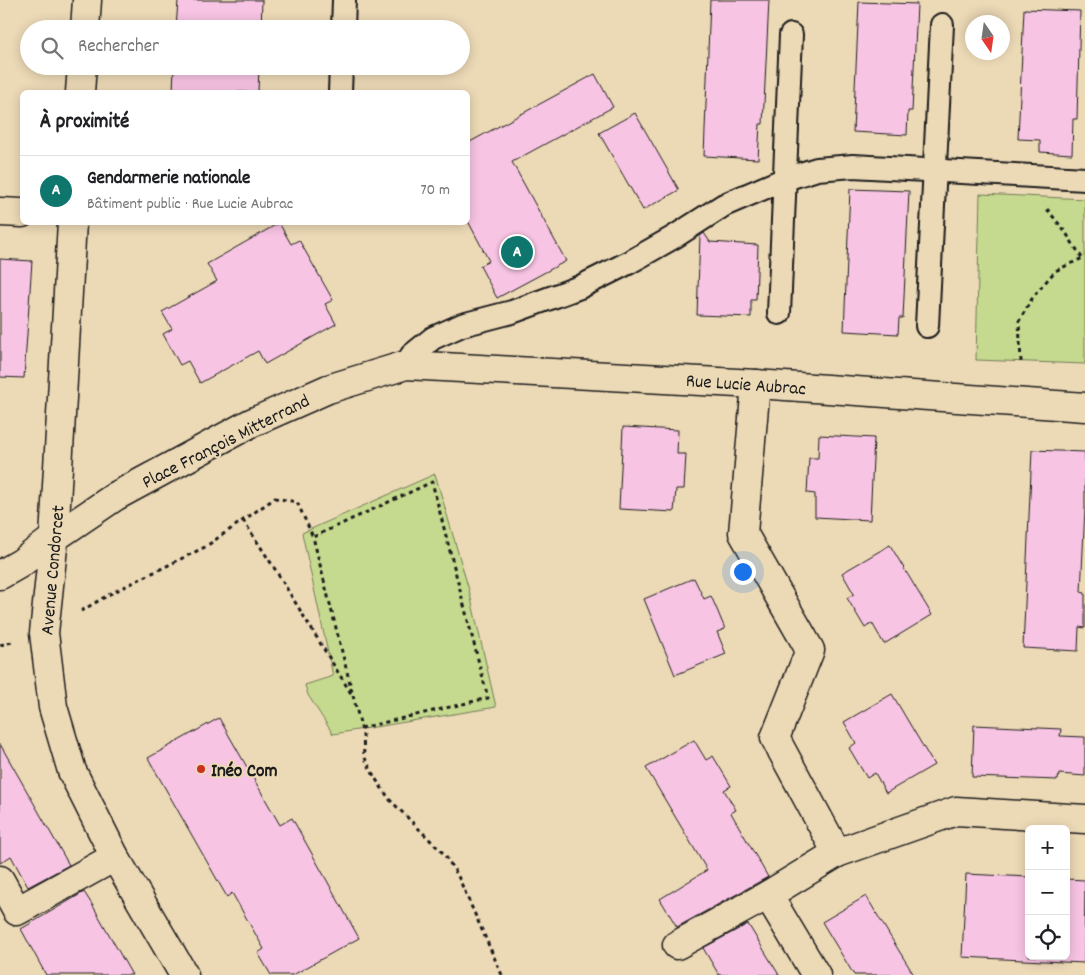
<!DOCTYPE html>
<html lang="fr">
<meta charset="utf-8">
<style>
body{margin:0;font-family:Dekko,sans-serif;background:#f2f2f2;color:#202124}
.controls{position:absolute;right:15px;bottom:15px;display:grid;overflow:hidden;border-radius:8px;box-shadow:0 2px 12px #0003}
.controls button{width:45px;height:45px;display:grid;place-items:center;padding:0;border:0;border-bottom:1px solid #e0e0e0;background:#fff;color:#202124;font:25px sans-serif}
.compass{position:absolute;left:965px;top:15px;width:45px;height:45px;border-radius:50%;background:#fff;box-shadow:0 2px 12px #0003;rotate:167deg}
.you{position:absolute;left:742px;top:571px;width:18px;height:18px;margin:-12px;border:4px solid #fff;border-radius:50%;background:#1a73e8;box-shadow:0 0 0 8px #1a73e833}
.badge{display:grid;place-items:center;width:32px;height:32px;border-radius:50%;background:#0f766e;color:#fff;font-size:16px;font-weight:700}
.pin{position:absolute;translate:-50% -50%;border:2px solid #fff;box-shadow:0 1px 5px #0006}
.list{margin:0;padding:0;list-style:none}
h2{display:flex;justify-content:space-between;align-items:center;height:65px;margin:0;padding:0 20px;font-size:21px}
h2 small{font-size:16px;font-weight:400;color:#757577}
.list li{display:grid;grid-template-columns:32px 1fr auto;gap:15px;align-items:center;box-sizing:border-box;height:70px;padding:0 20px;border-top:1px solid #e0e0e0}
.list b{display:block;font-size:19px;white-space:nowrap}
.list p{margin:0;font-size:16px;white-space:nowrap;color:#757577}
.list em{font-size:16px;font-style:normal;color:#757577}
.icon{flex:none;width:28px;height:28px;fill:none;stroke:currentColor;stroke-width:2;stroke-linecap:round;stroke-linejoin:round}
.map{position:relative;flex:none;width:1085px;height:975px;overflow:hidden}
.search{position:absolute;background:#fff;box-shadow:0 2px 12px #0003;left:20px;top:20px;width:450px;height:55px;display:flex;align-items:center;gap:12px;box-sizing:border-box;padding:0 18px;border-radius:28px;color:#757577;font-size:19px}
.panel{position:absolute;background:#fff;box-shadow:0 2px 12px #0003;left:20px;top:90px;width:450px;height:135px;border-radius:8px}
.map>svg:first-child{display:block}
</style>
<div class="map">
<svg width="1085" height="975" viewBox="0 0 1085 975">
<rect width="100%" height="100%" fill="#ecd9b6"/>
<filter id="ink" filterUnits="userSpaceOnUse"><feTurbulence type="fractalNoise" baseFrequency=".02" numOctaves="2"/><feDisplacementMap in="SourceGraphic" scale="10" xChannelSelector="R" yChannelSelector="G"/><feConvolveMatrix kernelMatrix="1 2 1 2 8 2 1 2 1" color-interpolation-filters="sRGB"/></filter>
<g filter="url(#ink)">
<g fill="#c6da8f" stroke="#717b56">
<path d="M 980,194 L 1085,199 L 1085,364 L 976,360 Z"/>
<path d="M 435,474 L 469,590 L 496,707 L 333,734 L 308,695 L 305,685 L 333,676 L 302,533 Z"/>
</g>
<g fill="#f7c4e3" stroke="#1c1c1c">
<path d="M 178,0 L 262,0 L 261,29 L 176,29 Z"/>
<path d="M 710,0 L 769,0 L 763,124 L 760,124 L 758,159 L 704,156 Z"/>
<path d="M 859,2 L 917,4 L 912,111 L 908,111 L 907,135 L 853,132 Z"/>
<path d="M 1024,9 L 1080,11 L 1077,119 L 1073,119 L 1072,154 L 1040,152 L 1040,140 L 1018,139 Z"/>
<path d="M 174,66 L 259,66 L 258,92 L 173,92 Z"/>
<path d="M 595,74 L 613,107 L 512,162 L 566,261 L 497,298 L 480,266 L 489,261 L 468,221 L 468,143 Z"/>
<path d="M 635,113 L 679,190 L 643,210 L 599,133 Z"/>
<path d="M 850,189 L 909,191 L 903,318 L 899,318 L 898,334 L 844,331 Z"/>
<path d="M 279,223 L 291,244 L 299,240 L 333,300 L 325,304 L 336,324 L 265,364 L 258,351 L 200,383 L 188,361 L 180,365 L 163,334 L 172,329 L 162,312 L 217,281 L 207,264 Z"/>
<path d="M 704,233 L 710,242 L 758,245 L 756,300 L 751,300 L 751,317 L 697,315 L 700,236 Z"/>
<path d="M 0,259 L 32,261 L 24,378 L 0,377 Z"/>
<path d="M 623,427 L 678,430 L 677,454 L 686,454 L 685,472 L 684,489 L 676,489 L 674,512 L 619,509 Z"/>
<path d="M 819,435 L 874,438 L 870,520 L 815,517 L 815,494 L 807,493 L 809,458 L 818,458 Z"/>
<path d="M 1032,450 L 1085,452 L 1085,508 L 1081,592 L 1085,593 L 1085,628 L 1079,627 L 1078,651 L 1023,648 Z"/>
<path d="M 890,545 L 932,615 L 884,644 L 872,623 L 865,628 L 847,598 L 854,594 L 842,573 Z"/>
<path d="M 694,578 L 704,599 L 711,596 L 718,612 L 725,629 L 717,632 L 726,654 L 675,675 L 644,599 Z"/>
<path d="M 892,694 L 934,765 L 886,793 L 875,773 L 867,778 L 849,748 L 856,743 L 844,722 Z"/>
<path d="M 219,718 L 280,825 L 292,818 L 359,938 L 293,975 L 271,975 L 258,953 L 264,949 L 232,893 L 227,897 L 148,758 Z"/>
<path d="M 974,725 L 1061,729 L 1060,736 L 1085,737 L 1085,776 L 1059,774 L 1058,780 L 972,777 Z"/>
<path d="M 694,740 L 706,760 L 713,756 L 731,786 L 724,790 L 736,810 L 731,813 L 768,877 L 677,927 L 660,899 L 707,870 L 646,768 Z"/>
<path d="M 0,744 L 69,865 L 28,887 L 11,856 L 0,863 Z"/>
<path d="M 966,874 L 1029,877 L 1029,956 L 1066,956 L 1066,879 L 1085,880 L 1084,963 L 962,957 Z"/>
<path d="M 84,892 L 93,906 L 132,975 L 46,975 L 21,929 Z"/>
<path d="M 866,896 L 896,946 L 914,975 L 854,975 L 822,922 Z"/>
<path d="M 748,924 L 779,975 L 719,975 L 703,948 Z"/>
</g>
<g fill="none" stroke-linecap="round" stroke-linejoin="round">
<g stroke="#1c1c1c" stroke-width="26">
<g id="lane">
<path d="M 343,29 L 344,0"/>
<path d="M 340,92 L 341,66"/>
<path d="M 779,313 L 791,35"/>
<path d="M 927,326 L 942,25"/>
<path d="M 406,365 L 412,355 L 433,338 L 462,325 L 512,312 L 580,287 L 630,262 L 674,237 L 724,205 L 785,179 L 817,169 L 853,166 L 1085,179"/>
</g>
</g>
<g stroke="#1c1c1c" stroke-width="31">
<g id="street">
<path d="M 85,29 L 87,0"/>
<path d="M 80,92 L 82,66"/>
<path d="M 0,212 L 22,213"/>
<path d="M 72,222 L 54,538 L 44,633 L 53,707 L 72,771 L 115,857 L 184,975"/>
<path d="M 756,384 L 743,533 L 810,650 L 775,738 L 837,853 L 956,811 L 1085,819"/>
<path d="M 0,575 L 21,563 L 54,538 L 116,496 L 251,423 L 328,389 L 406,365 L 756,384 L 1085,407"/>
<path d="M 0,880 L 17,911 L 115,857"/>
<path d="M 677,945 L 768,895"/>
<path d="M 816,975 L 768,895 L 837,853"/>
</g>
</g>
<g stroke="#1c1c1c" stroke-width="3" stroke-dasharray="4 4" stroke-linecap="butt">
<path d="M 1047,209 L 1066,233 L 1082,258"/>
<path d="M 1021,362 L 1019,321 L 1033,297 L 1055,271 L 1085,257"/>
<path d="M 243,520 L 273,566 L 352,695"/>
<path d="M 81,611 L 110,594 L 205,547 L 275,498 L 297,502 L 313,537"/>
<path d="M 0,645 L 12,642"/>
<path d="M 361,728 L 488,698 L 432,482 L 313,537 L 363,735 L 364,756 L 375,778 L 390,800 L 444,854 L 457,874 L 502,975"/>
</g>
<use href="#lane" stroke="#ecd9b6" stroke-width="22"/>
<use href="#street" stroke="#ecd9b6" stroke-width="28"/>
</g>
</g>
<circle fill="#c8321e" stroke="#ecd9b6" stroke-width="2" cx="201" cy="769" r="5"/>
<g text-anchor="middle" stroke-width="4" stroke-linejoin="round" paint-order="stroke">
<g font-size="19" fill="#1c1c1c" stroke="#ecd9b6">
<text transform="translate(746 383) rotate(4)" y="7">Rue Lucie Aubrac</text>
<text transform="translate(225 440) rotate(-27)" y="7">Place François Mitterrand</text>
<text transform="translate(51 570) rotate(-85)" y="7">Avenue Condorcet</text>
</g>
<g font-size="19" font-weight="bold" fill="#1c1c1c" stroke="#ecd9b6" text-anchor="start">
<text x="211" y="776">Inéo Com</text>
</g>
</g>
</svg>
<div class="controls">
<button>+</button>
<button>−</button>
<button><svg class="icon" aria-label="locate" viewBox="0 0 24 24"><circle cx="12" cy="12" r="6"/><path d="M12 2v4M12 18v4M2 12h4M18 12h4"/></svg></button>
</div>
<svg class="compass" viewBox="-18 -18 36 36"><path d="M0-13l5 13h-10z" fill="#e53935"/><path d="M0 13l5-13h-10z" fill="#757577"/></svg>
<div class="you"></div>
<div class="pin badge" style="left:517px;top:252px">A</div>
<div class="search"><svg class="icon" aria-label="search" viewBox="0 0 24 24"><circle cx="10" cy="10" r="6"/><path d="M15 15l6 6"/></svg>Rechercher</div>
<section class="panel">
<h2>À proximité<small></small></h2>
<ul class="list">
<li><span class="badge">A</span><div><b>Gendarmerie nationale</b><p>Bâtiment public · Rue Lucie Aubrac</p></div><em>70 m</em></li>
</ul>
</section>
</div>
